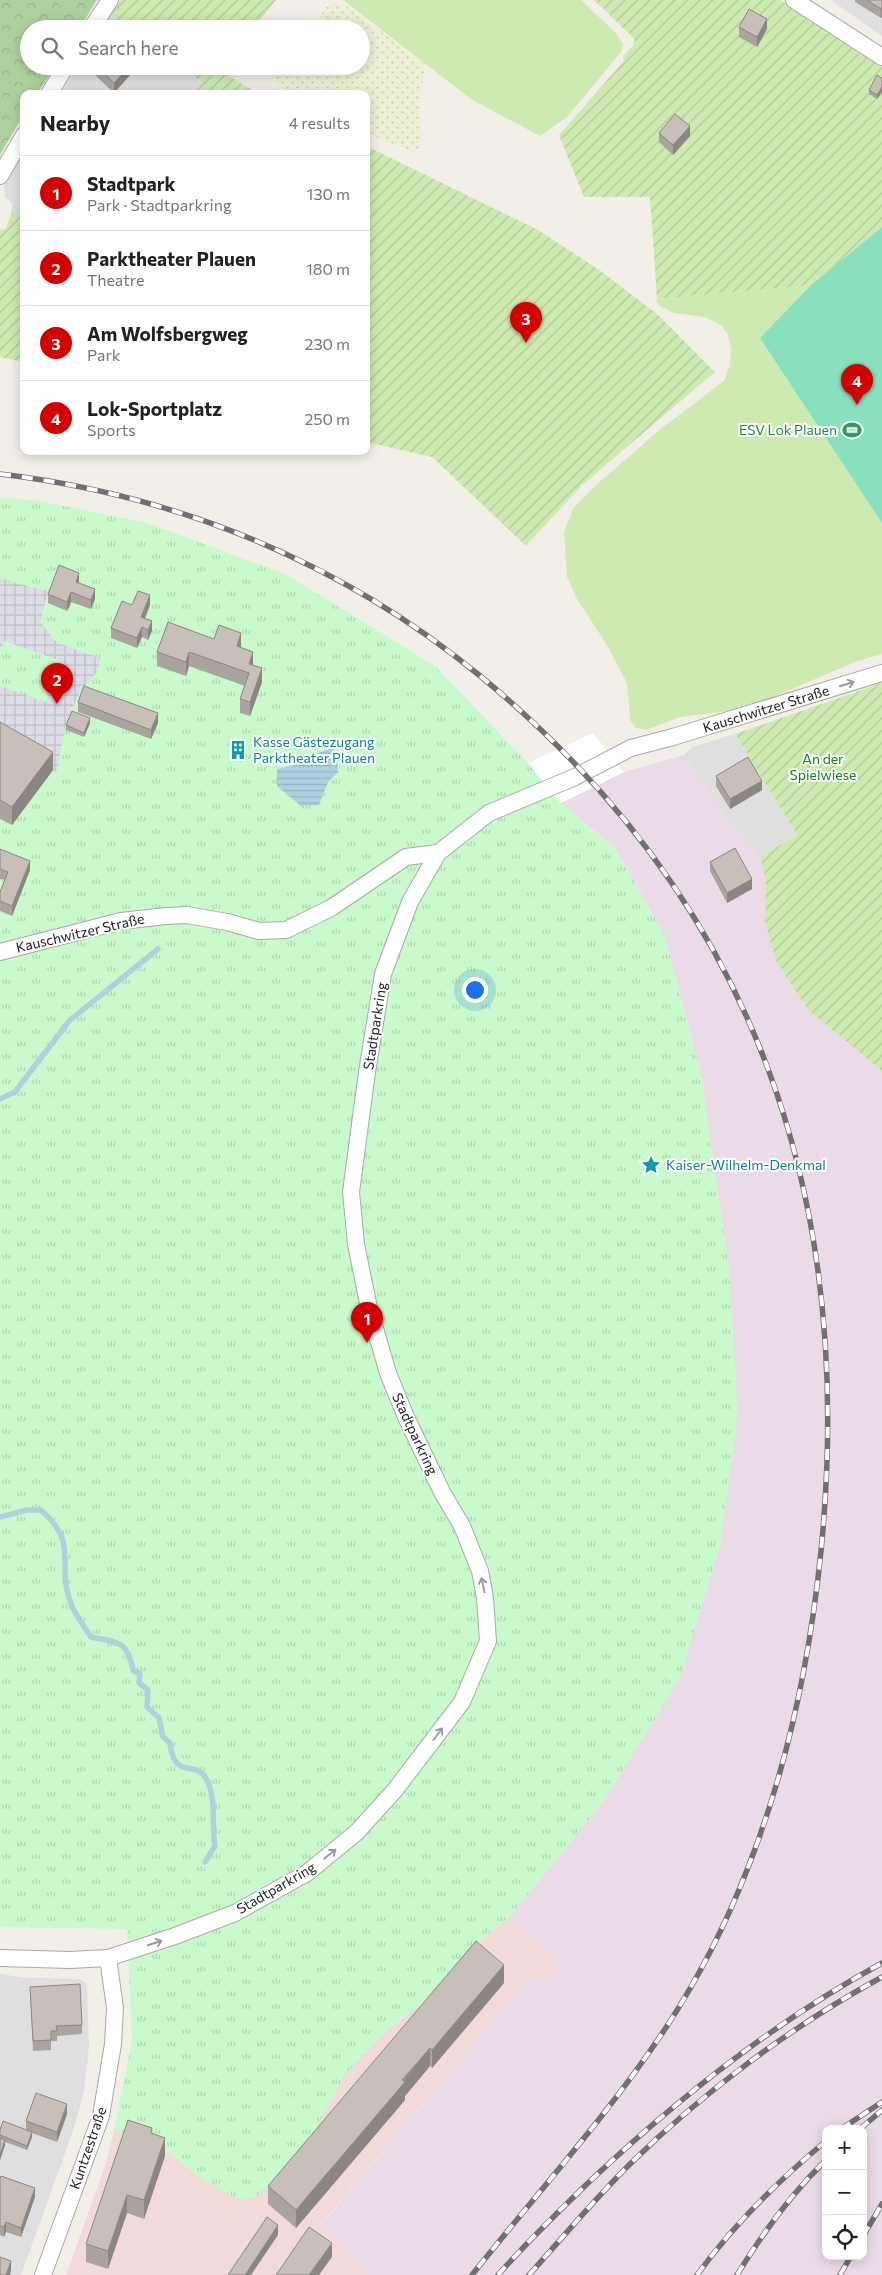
<!DOCTYPE html>
<meta charset="utf-8">
<style>
body{margin:0;font-family:Commissioner,sans-serif;background:#f6f6f6;color:#202124}
.controls{position:absolute;right:15px;bottom:15px;display:grid;overflow:hidden;border-radius:10px;box-shadow:0 2px 12px #0003}
.controls button{width:45px;height:45px;display:grid;place-items:center;padding:0;border:0;border-bottom:1px solid #e0e0e0;background:#fff;color:#202124;font:25px sans-serif}
.you{position:absolute;left:474px;top:989px;width:18px;height:18px;margin:-12px;border:4px solid #fff;border-radius:50%;background:#1a73e8;box-shadow:0 0 0 8px #1a73e833}
.badge{display:grid;place-items:center;width:32px;height:32px;border-radius:50%;background:#d40000;color:#fff;font-size:16px;font-weight:700}
.pin{position:absolute;translate:-50% -41px;filter:drop-shadow(0 1px 2px #0008)}
.pin::after{content:'';position:absolute;top:26px;width:18px;height:15px;background:inherit;clip-path:polygon(0 0,100% 0,50% 100%)}
.list{margin:0;padding:0;list-style:none}
h2{display:flex;justify-content:space-between;align-items:center;height:65px;margin:0;padding:0 20px;font-size:21px}
h2 small{font-size:16px;font-weight:400;color:#757577}
.list li{display:grid;grid-template-columns:32px 1fr auto;gap:15px;align-items:center;box-sizing:border-box;height:75px;padding:0 20px;border-top:1px solid #e0e0e0}
.list b{display:block;font-size:19px;white-space:nowrap}
.list p{margin:0;font-size:16px;white-space:nowrap;color:#757577}
.list em{font-size:16px;font-style:normal;color:#757577}
.icon{flex:none;width:28px;height:28px;fill:none;stroke:currentColor;stroke-width:2;stroke-linecap:round;stroke-linejoin:round}
.map{position:relative;flex:none;width:882px;height:2275px;overflow:hidden}
.search{position:absolute;background:#fff;box-shadow:0 2px 12px #0003;left:20px;top:20px;width:350px;height:55px;display:flex;align-items:center;gap:12px;box-sizing:border-box;padding:0 18px;border-radius:28px;color:#757577;font-size:19px}
.panel{position:absolute;background:#fff;box-shadow:0 2px 12px #0003;left:20px;top:90px;width:350px;height:365px;border-radius:10px}
.map>svg:first-child{display:block}
</style>
<div class="map">
<svg width="882" height="2275" viewBox="0 0 882 2275">
<defs>
<pattern id="farmland-dots" width="8" height="8" patternUnits="userSpaceOnUse" patternTransform="scale(1.25)"><rect width="8" height="8" fill="#eef0d5"/><path d="M2 2h.1M6 6h.1" fill="none" stroke="#ccceb7" stroke-width="1.8" stroke-linecap="round"/></pattern>
<pattern id="forest-crowns" width="20" height="18" patternUnits="userSpaceOnUse" patternTransform="scale(1.25)"><rect width="20" height="18" fill="#add19e"/><path d="M2 6a3 3 0 1 1 6 0M12 15a3 3 0 1 1 6 0" fill="none" stroke="#95b388"/></pattern>
<pattern id="park-tufts" width="24" height="20" patternUnits="userSpaceOnUse" patternTransform="scale(1.25)"><rect width="24" height="20" fill="#c8facc"/><path d="M3 7l-1-3M5 7V3M7 7l1-3M15 17l-1-3M17 17v-4M19 17l1-3" fill="none" stroke="#acd6af"/></pattern>
<pattern id="garden-furrows" width="10" height="10" patternUnits="userSpaceOnUse" patternTransform="scale(1.25)"><rect width="10" height="10" fill="#cdebb0"/><path d="M-1 1l2-2M0 10L10 0M9 11l2-2" fill="none" stroke="#b0c997"/></pattern>
<pattern id="plaza-grid" width="8" height="8" patternUnits="userSpaceOnUse" patternTransform="scale(1.25)"><rect width="8" height="8" fill="#dddde8"/><path d="M0 4h8M4 0v8" fill="none" stroke="#bdbdc7"/></pattern>
<pattern id="water-rules" width="6" height="5" patternUnits="userSpaceOnUse" patternTransform="scale(1.25)"><rect width="6" height="5" fill="#aad3df"/><path d="M0 2.5h6" fill="none" stroke="#92b5bf"/></pattern>
</defs>
<rect width="100%" height="100%" fill="#f2efe9"/>
<g fill="#e0dfdf">
<path d="M 831,0 L 882,0 L 882,36 Z"/>
<path d="M 111,15 L 130,29 L 102,29 Z"/>
<path d="M 78,66 L 180,66 L 203,84 L 194,94 L 61,94 Z"/>
<path d="M 24,152 L 24,217 L 12,212 L 12,203 L 5,197 L 4,183 Z"/>
<path d="M 735,734 L 797,835 L 760,857 L 725,817 L 684,755 L 692,747 Z"/>
<path d="M 0,1974 L 28,1978 L 80,1979 L 87,1984 L 89,2047 L 84,2091 L 73,2131 L 21,2275 L 0,2275 Z"/>
</g>
<path fill="#f2dad9" d="M 510,1917 L 556,1957 L 559,1972 L 526,1982 L 322,2223 L 369,2275 L 66,2275 L 105,2166 L 115,2126 L 122,2133 L 172,2154 L 198,2176 L 302,2155 L 343,2076 L 386,2031 L 428,1999 L 490,1932 Z"/>
<path fill="#ebdbe8" fill-rule="evenodd" d="M 684,755 L 725,817 L 760,857 L 767,880 L 765,923 L 776,961 L 809,1011 L 882,1071 L 882,2275 L 369,2275 L 322,2224 L 526,1982 L 558,1972 L 556,1957 L 510,1917 L 606,1798 L 729,1270 L 701,1075 L 665,936 L 615,848 L 561,803 L 624,772 ZM 826,2129 L 863,2129 L 863,2256 L 826,2256 Z"/>
<path fill="url(#farmland-dots)" d="M 336,3 L 346,6 L 361,16 L 424,64 L 425,75 L 419,96 L 421,138 L 419,148 L 414,152 L 366,133 L 366,94 L 293,94 L 275,84 L 272,77 L 274,66 L 361,66 L 361,29 L 311,29 L 326,7 Z"/>
<g fill="#cdebb0">
<path d="M 343,0 L 581,0 L 615,32 L 623,44 L 621,52 L 567,117 L 540,136 L 472,100 Z"/>
<path d="M 811,285 L 761,338 L 882,523 L 882,654 L 855,662 L 745,709 L 680,717 L 646,730 L 636,728 L 630,720 L 627,683 L 607,645 L 577,599 L 567,577 L 564,533 L 573,508 L 596,485 L 663,427 L 724,381 L 729,368 L 731,350 L 728,335 L 721,325 L 705,317 L 674,313 L 660,306 L 656,301 L 657,299 Z"/>
</g>
<path fill="url(#forest-crowns)" d="M 0,0 L 97,0 L 79,29 L 29,29 L 29,66 L 55,66 L 37,94 L 24,94 L 24,114 L 0,155 Z"/>
<path fill="url(#park-tufts)" d="M 0,498 L 34,500 L 147,523 L 285,574 L 435,666 L 528,763 L 561,803 L 615,848 L 665,936 L 701,1075 L 729,1270 L 738,1415 L 720,1546 L 680,1678 L 606,1798 L 510,1917 L 490,1932 L 428,1999 L 386,2031 L 344,2076 L 302,2155 L 255,2198 L 241,2199 L 226,2193 L 198,2176 L 172,2154 L 122,2133 L 115,2126 L 132,2041 L 127,1929 L 0,1927 Z"/>
<g fill="url(#garden-furrows)">
<path d="M 120,0 L 276,0 L 253,29 L 130,29 L 111,15 Z"/>
<path d="M 594,0 L 780,0 L 882,62 L 882,227 L 811,285 L 657,299 L 650,197 L 584,197 L 559,135 L 624,61 L 623,56 L 634,45 L 634,38 Z"/>
<path d="M 180,66 L 220,66 L 218,70 L 260,94 L 194,94 L 202,83 Z"/>
<path d="M 366,146 L 538,230 L 598,269 L 657,314 L 715,372 L 582,485 L 526,546 L 432,457 L 366,442 Z"/>
<path d="M 12,212 L 24,217 L 24,362 L 0,357 L 0,229 L 5,230 Z"/>
<path d="M 882,683 L 882,1071 L 809,1011 L 776,961 L 765,923 L 766,880 L 760,857 L 797,835 L 735,734 Z"/>
</g>
<path fill="#88e0be" d="M 882,227 L 882,523 L 760,338 L 811,285 Z"/>
<path fill="url(#plaza-grid)" d="M 0,579 L 48,591 L 40,622 L 56,642 L 101,659 L 97,672 L 79,693 L 65,727 L 57,772 L 0,740 L 0,686 L 46,702 L 61,661 L 4,641 L 0,651 Z"/>
<path fill="url(#water-rules)" d="M 332,748 L 337,753 L 338,772 L 328,782 L 319,805 L 301,806 L 277,786 L 277,769 L 300,764 L 318,753 Z"/>
<path fill="#fff" d="M 593,733 L 624,772 L 561,803 L 528,763 Z"/>
<g fill="none" stroke-linecap="round" stroke-linejoin="round">
<g stroke="#aad3df" stroke-width="5.5">
<path d="M 0,1099 L 15,1092 L 69,1021 L 158,949"/>
<path d="M 0,1517 L 27,1510 L 41,1510 C 80,1545 56,1561 70,1601 C 74,1614 84,1626 91,1637 C 119,1643 127,1640 133,1670 L 140,1674 L 139,1683 L 148,1690 L 147,1707 L 159,1718 L 163,1737 L 170,1743 C 175,1783 195,1757 207,1780 C 217,1801 211,1825 215,1846 L 205,1862"/>
</g>
<g stroke="#a9a9a9" stroke-width="18">
<g id="street">
<path d="M 794,0 L 882,57"/>
<path d="M 91,29 L 110,0"/>
<path d="M 49,94 L 66,66"/>
<path d="M 0,176 L 24,135"/>
<path d="M 0,952 L 121,921 L 166,916 L 187,915 L 227,922 L 259,931 L 286,930 L 331,908 L 406,857 L 438,853"/>
<path d="M 0,1958 L 70,1960 L 108,1958 L 175,1936 L 235,1913 L 307,1873 L 357,1832 L 395,1790 L 462,1702 L 488,1641 L 485,1598 L 480,1571 L 462,1526 L 442,1492 L 406,1417 L 388,1373 L 369,1308 L 356,1244 L 351,1192 L 367,1072 L 383,974 L 410,902 L 438,853 L 489,813 L 575,777 L 631,748 L 673,737 L 882,673"/>
<path d="M 43,2275 L 101,2116 L 113,2044 L 115,2008 L 108,1958"/>
</g>
</g>
<use href="#street" stroke="#fff" stroke-width="16"/>
<g stroke="#707070" stroke-width="5.5">
<g id="rail">
<path d="M 0,474 C 177,495 341,562 479,675 C 756,902 856,1199 821,1551 C 810,1659 787,1769 747,1870 C 726,1924 699,1977 667,2026 C 610,2113 537,2193 472,2275"/>
<path d="M 841,2129 L 882,2102"/>
<path d="M 860,2129 L 882,2110"/>
<path d="M 863,2236 L 882,2204"/>
<path d="M 498,2275 C 526,2243 557,2213 588,2183 C 677,2099 774,2022 882,1963"/>
<path d="M 529,2275 C 562,2238 594,2200 629,2165 C 702,2093 792,2026 882,1977"/>
<path d="M 697,2275 C 734,2224 778,2181 826,2141"/>
<path d="M 737,2275 C 762,2234 791,2194 826,2160"/>
<path d="M 840,2275 L 851,2256"/>
</g>
</g>
<use href="#rail" stroke="#fff" stroke-width="4" stroke-dasharray="11" stroke-linecap="butt"/>
</g>
<g fill="#aba49e">
<path d="M 855,0 L 882,0 L 882,17 L 881,18 L 855,2 Z"/>
<path d="M 739,27 L 767,29 L 757,47 L 739,37 Z"/>
<path d="M 93,66 L 138,66 L 114,93 L 93,73 Z"/>
<path d="M 882,78 L 882,92 L 877,99 L 869,94 L 869,90 Z"/>
<path d="M 659,133 L 690,136 L 673,155 L 659,142 Z"/>
<path d="M 79,583 L 95,599 L 91,609 L 71,602 L 67,611 L 48,603 L 48,594 Z"/>
<path d="M 132,605 L 150,605 L 145,619 L 152,631 L 148,640 L 142,637 L 137,648 L 111,638 L 111,628 Z"/>
<path d="M 214,639 L 241,648 L 253,665 L 262,682 L 250,716 L 240,713 L 240,699 L 245,686 L 189,666 L 186,676 L 157,666 L 157,652 Z"/>
<path d="M 78,702 L 158,723 L 151,739 L 78,712 Z"/>
<path d="M 0,722 L 53,770 L 12,825 L 0,819 Z"/>
<path d="M 90,723 L 84,737 L 66,730 L 66,725 Z"/>
<path d="M 235,747 L 240,748 L 239,753 L 235,752 Z"/>
<path d="M 716,776 L 762,790 L 730,809 L 716,786 Z"/>
<path d="M 0,849 L 30,870 L 12,916 L 0,911 L 0,892 L 5,880 L 0,879 Z"/>
<path d="M 710,862 L 752,889 L 727,903 L 710,871 Z"/>
<path d="M 504,1983 L 432,2068 L 430,2066 L 405,2096 L 405,2100 L 296,2228 L 268,2204 L 268,2186 Z"/>
<path d="M 30,1987 L 82,2025 L 82,2034 L 57,2036 L 57,2041 L 51,2041 L 51,2050 L 33,2051 Z"/>
<path d="M 67,2114 L 57,2142 L 32,2133 L 32,2137 L 27,2150 L 5,2142 L 5,2145 L 0,2160 L 0,2130 L 26,2130 L 26,2121 Z"/>
<path d="M 152,2133 L 165,2156 L 144,2219 L 127,2213 L 108,2269 L 86,2262 L 86,2244 Z"/>
<path d="M 0,2179 L 35,2197 L 21,2237 L 6,2232 L 4,2237 L 0,2235 Z"/>
</g>
<g fill="#8b8681">
<path d="M 882,7 L 882,17 L 881,18 L 881,9 Z"/>
<path d="M 767,19 L 767,29 L 757,47 L 757,37 Z"/>
<path d="M 130,66 L 138,66 L 114,93 L 114,83 Z"/>
<path d="M 882,87 L 882,92 L 877,99 L 877,95 Z"/>
<path d="M 690,126 L 690,136 L 673,155 L 673,145 Z"/>
<path d="M 79,573 L 79,583 L 76,582 Z"/>
<path d="M 95,589 L 95,599 L 91,609 L 91,600 Z"/>
<path d="M 71,592 L 71,602 L 67,611 L 67,602 Z"/>
<path d="M 150,595 L 150,605 L 141,627 L 141,617 Z"/>
<path d="M 152,621 L 152,631 L 148,640 L 148,630 Z"/>
<path d="M 142,627 L 142,637 L 137,648 L 137,638 Z"/>
<path d="M 241,633 L 241,647 L 237,660 L 237,646 Z"/>
<path d="M 189,652 L 189,666 L 186,676 L 186,662 Z"/>
<path d="M 253,652 L 253,666 L 249,664 Z"/>
<path d="M 262,668 L 262,682 L 250,716 L 250,702 Z"/>
<path d="M 158,713 L 158,723 L 151,739 L 151,730 Z"/>
<path d="M 90,718 L 90,723 L 84,737 L 84,733 Z"/>
<path d="M 53,752 L 53,770 L 12,825 L 12,807 Z"/>
<path d="M 762,781 L 762,790 L 730,809 L 730,799 Z"/>
<path d="M 30,861 L 30,870 L 12,916 L 12,906 Z"/>
<path d="M 752,879 L 752,889 L 727,903 L 727,893 Z"/>
<path d="M 504,1965 L 504,1983 L 432,2068 L 432,2050 Z"/>
<path d="M 430,2048 L 430,2066 L 405,2096 L 405,2100 L 296,2228 L 296,2210 Z"/>
<path d="M 67,2104 L 67,2114 L 57,2142 L 57,2132 Z"/>
<path d="M 32,2132 L 32,2137 L 27,2150 L 27,2146 Z"/>
<path d="M 165,2138 L 165,2156 L 144,2219 L 144,2200 Z"/>
<path d="M 5,2140 L 5,2145 L 0,2160 L 0,2155 Z"/>
<path d="M 35,2188 L 35,2197 L 21,2237 L 21,2228 Z"/>
<path d="M 127,2195 L 127,2213 L 108,2269 L 108,2251 Z"/>
<path d="M 6,2222 L 6,2232 L 4,2237 L 4,2227 Z"/>
<path d="M 278,2225 L 278,2235 L 251,2275 L 245,2275 Z"/>
<path d="M 332,2243 L 332,2257 L 319,2275 L 309,2275 Z"/>
<path d="M 11,2261 L 11,2270 L 10,2275 L 6,2275 Z"/>
</g>
<g fill="#c7bfb8" stroke="#8b8681">
<path d="M 867,0 L 882,0 L 882,7 L 881,9 Z"/>
<path d="M 749,9 L 767,19 L 757,37 L 739,27 Z"/>
<path d="M 96,66 L 130,66 L 114,83 Z"/>
<path d="M 877,75 L 882,78 L 882,87 L 877,95 L 869,90 Z"/>
<path d="M 675,114 L 690,126 L 673,145 L 659,133 Z"/>
<path d="M 59,565 L 79,573 L 76,582 L 95,589 L 91,600 L 71,592 L 67,602 L 48,594 Z"/>
<path d="M 138,591 L 150,595 L 141,617 L 152,621 L 148,630 L 142,627 L 137,638 L 111,628 L 122,601 L 132,605 Z"/>
<path d="M 168,622 L 214,639 L 219,625 L 241,633 L 237,646 L 253,652 L 249,664 L 262,668 L 250,702 L 240,699 L 249,673 L 189,652 L 186,662 L 157,652 Z"/>
<path d="M 84,686 L 158,713 L 151,730 L 78,702 Z"/>
<path d="M 72,711 L 90,718 L 84,733 L 66,725 Z"/>
<path d="M 0,722 L 53,752 L 12,807 L 0,800 Z"/>
<path d="M 237,741 L 240,743 L 239,748 L 235,747 Z"/>
<path d="M 748,757 L 762,781 L 730,799 L 716,776 Z"/>
<path d="M 735,848 L 752,879 L 727,893 L 710,862 Z"/>
<path d="M 0,849 L 30,861 L 12,906 L 0,901 L 0,892 L 8,872 L 0,869 Z"/>
<path d="M 476,1941 L 504,1965 L 432,2050 L 430,2048 L 402,2080 L 405,2082 L 296,2210 L 268,2186 Z"/>
<path d="M 80,1984 L 82,2025 L 56,2026 L 57,2031 L 51,2031 L 51,2040 L 33,2041 L 30,1987 Z"/>
<path d="M 36,2093 L 67,2104 L 57,2132 L 26,2121 Z"/>
<path d="M 128,2120 L 152,2128 L 151,2133 L 165,2138 L 144,2200 L 127,2195 L 108,2251 L 86,2244 Z"/>
<path d="M 3,2121 L 32,2132 L 27,2146 L 0,2135 L 0,2130 Z"/>
<path d="M 0,2138 L 5,2140 L 0,2155 Z"/>
<path d="M 1,2176 L 35,2188 L 21,2228 L 6,2222 L 4,2227 L 0,2226 L 0,2179 Z"/>
<path d="M 267,2217 L 278,2225 L 245,2275 L 228,2275 Z"/>
<path d="M 309,2227 L 332,2243 L 309,2275 L 276,2275 Z"/>
<path d="M 0,2257 L 11,2261 L 6,2275 L 0,2275 Z"/>
</g>
<defs><path id="oneway-shaft" d="M-6 0H5M1.5-3L5.5 0L1.5 3" fill="none" stroke-width="1.6" stroke-linecap="round" stroke-linejoin="round" transform="scale(1.25)"/></defs>
<g stroke="#9c9c9c">
<use href="#oneway-shaft" transform="translate(847 684) rotate(-17)"/>
<use href="#oneway-shaft" transform="translate(483 1585) rotate(-102)"/>
<use href="#oneway-shaft" transform="translate(438 1734) rotate(-53)"/>
<use href="#oneway-shaft" transform="translate(330 1854) rotate(-39)"/>
<use href="#oneway-shaft" transform="translate(155 1943) rotate(-18)"/>
</g>
<defs>
<g id="stadium-bare" transform="scale(1.5)"><path d="M0-5a6.5 5 0 1 0 0 10a6.5 5 0 1 0 0-10ZM-3.5-1.8h7v3.6h-7Z" fill="#2e9e5b" stroke="#fff" stroke-width="2.5" paint-order="stroke"/></g>
<g id="building-bare" transform="scale(1.5)"><path d="M-4-6H4V6H1V3H-1V6H-4ZM-2.5-4.3h1.7v1.8h-1.7ZM.8-4.3h1.7v1.8H.8ZM-2.5-1h1.7V.8h-1.7ZM.8-1h1.7V.8H.8Z" fill="#0f9aa8" stroke="#fff" stroke-width="2.5" paint-order="stroke"/></g>
<g id="sight-bare" transform="scale(1.5)"><path d="M0-6L1.8-2.2L6-1.7L2.9 1.2L3.7 5.4L0 3.3L-3.7 5.4L-2.9 1.2L-6-1.7L-1.8-2.2Z" fill="#0f9aa8" stroke="#fff" stroke-width="2.5" paint-order="stroke"/></g>
</defs>
<g fill-rule="evenodd">
<use href="#stadium-bare" x="852" y="430"/>
<use href="#building-bare" x="238" y="750"/>
<use href="#sight-bare" x="651" y="1165"/>
</g>
<g text-anchor="middle" stroke-width="4" stroke-linejoin="round" paint-order="stroke">
<g font-size="14" fill="#27864d" stroke="#fff" text-anchor="end">
<text x="837" y="435">ESV Lok Plauen</text>
</g>
<g font-size="14" fill="#222" stroke="#fff">
<text transform="translate(766 709) rotate(-17)" y="5">Kauschwitzer Straße</text>
<text transform="translate(80 933) rotate(-13)" y="5">Kauschwitzer Straße</text>
<text transform="translate(375 1026) rotate(-81)" y="5">Stadtparkring</text>
<text transform="translate(415 1434) rotate(65)" y="5">Stadtparkring</text>
<text transform="translate(276 1888) rotate(-30)" y="5">Stadtparkring</text>
<text transform="translate(88 2148) rotate(-71)" y="5">Kuntzestraße</text>
</g>
<g font-size="14" fill="#0d838f" stroke="#fff" text-anchor="start">
<text x="253" y="747">Kasse Gästezugang<tspan x="253" dy="16">Parktheater Plauen</tspan></text>
<text x="666" y="1170">Kaiser-Wilhelm-Denkmal</text>
</g>
<g font-size="14" fill="#0c8416" stroke="#fff">
<text x="823" y="764">An der<tspan x="823" dy="16">Spielwiese</tspan></text>
</g>
</g>
</svg>
<div class="controls">
<button>+</button>
<button>−</button>
<button><svg class="icon" aria-label="locate" viewBox="0 0 24 24"><circle cx="12" cy="12" r="6"/><path d="M12 2v4M12 18v4M2 12h4M18 12h4"/></svg></button>
</div>
<div class="you"></div>
<div class="pin badge" style="left:367px;top:1343px">1</div>
<div class="pin badge" style="left:57px;top:704px">2</div>
<div class="pin badge" style="left:526px;top:343px">3</div>
<div class="pin badge" style="left:857px;top:405px">4</div>
<div class="search"><svg class="icon" aria-label="search" viewBox="0 0 24 24"><circle cx="10" cy="10" r="6"/><path d="M15 15l6 6"/></svg>Search here</div>
<section class="panel">
<h2>Nearby<small>4 results</small></h2>
<ul class="list">
<li><span class="badge">1</span><div><b>Stadtpark</b><p>Park · Stadtparkring</p></div><em>130 m</em></li>
<li><span class="badge">2</span><div><b>Parktheater Plauen</b><p>Theatre</p></div><em>180 m</em></li>
<li><span class="badge">3</span><div><b>Am Wolfsbergweg</b><p>Park</p></div><em>230 m</em></li>
<li><span class="badge">4</span><div><b>Lok-Sportplatz</b><p>Sports</p></div><em>250 m</em></li>
</ul>
</section>
</div>
